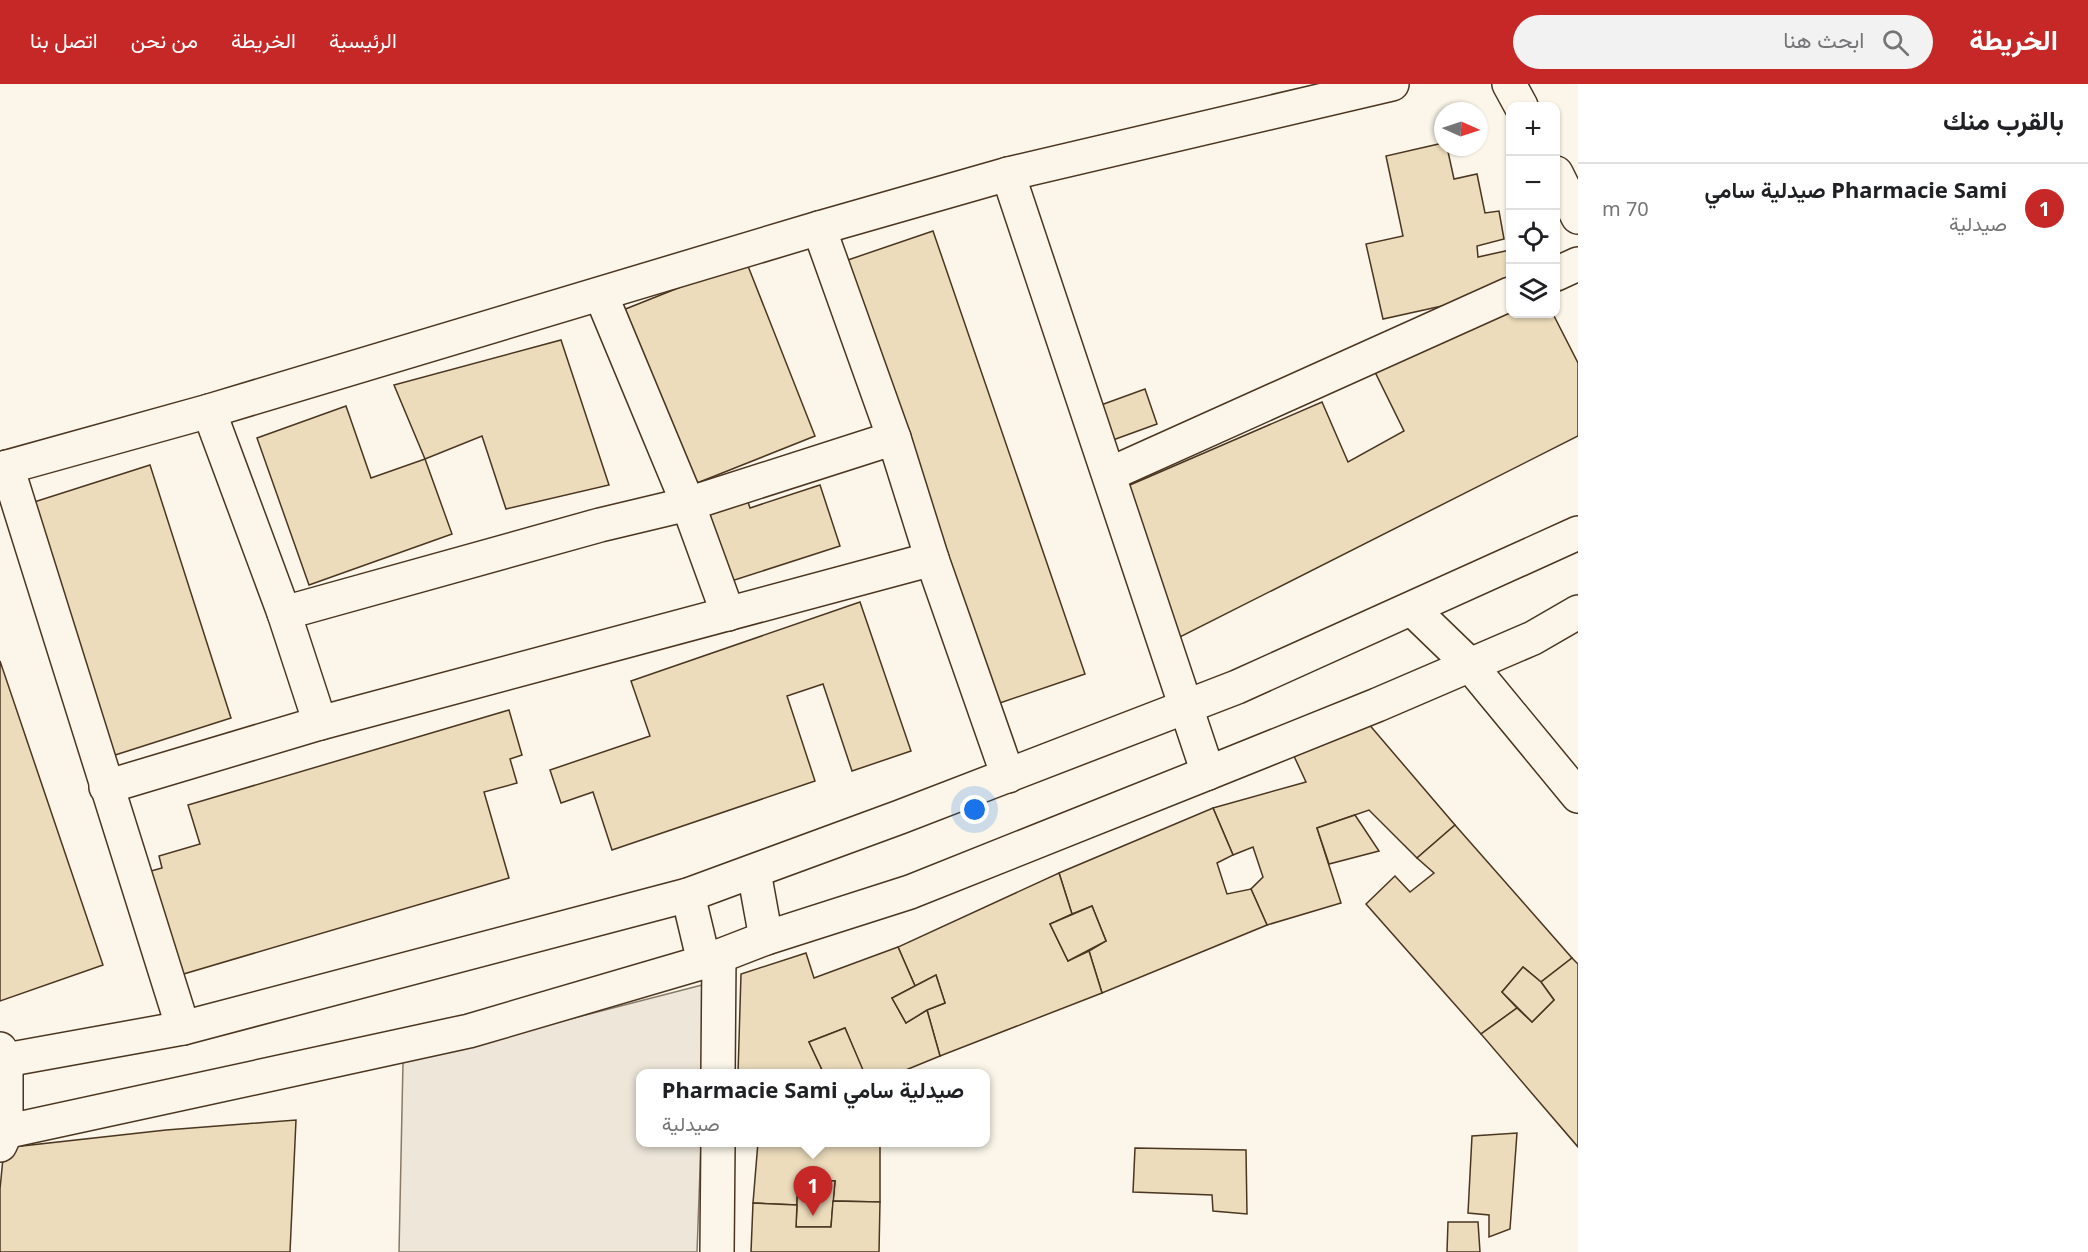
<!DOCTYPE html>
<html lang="ar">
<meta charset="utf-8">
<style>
body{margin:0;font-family:"Noto Sans",Vazirmatn,sans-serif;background:#f2f2f2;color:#202124;direction:rtl}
.controls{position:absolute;right:18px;top:18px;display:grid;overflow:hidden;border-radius:12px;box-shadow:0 2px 4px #0004}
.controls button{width:54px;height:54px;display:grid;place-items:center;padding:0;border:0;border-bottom:2px solid #e0e0e0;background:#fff;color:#202124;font:30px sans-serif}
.compass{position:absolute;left:1434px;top:18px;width:54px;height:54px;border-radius:50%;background:#fff;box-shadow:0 2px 4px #0004;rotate:93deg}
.you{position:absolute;left:975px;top:726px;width:21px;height:21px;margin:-15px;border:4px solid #fff;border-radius:50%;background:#1a73e8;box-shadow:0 0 0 9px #1a73e833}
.badge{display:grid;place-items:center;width:39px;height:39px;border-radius:50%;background:#c62828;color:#fff;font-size:20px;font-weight:700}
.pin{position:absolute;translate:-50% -50px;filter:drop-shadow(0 2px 3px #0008)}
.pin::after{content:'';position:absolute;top:32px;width:21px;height:18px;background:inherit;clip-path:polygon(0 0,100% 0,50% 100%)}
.popup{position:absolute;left:636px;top:985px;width:354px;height:78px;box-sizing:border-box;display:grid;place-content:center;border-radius:12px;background:#fff;filter:drop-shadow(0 2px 4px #0005);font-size:20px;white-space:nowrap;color:#757577}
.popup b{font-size:22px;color:#202124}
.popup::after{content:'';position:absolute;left:50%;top:100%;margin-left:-12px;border:12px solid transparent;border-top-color:#fff}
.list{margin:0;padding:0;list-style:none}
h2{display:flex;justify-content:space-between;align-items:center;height:78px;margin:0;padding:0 24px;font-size:26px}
h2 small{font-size:20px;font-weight:400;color:#757577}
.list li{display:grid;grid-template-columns:39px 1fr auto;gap:18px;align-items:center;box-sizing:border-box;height:90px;padding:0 24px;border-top:2px solid #e0e0e0}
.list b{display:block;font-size:22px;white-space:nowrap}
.list p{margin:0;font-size:20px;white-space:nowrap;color:#757577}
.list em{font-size:20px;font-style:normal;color:#757577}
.icon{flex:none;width:33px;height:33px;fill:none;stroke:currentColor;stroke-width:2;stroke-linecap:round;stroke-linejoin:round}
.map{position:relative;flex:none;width:1578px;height:1168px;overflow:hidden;direction:ltr}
header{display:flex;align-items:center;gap:36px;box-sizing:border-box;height:84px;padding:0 30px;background:#c62828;color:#fff}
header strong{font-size:28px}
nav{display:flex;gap:33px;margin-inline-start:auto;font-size:21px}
.search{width:420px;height:54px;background:#f2f2f2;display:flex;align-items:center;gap:15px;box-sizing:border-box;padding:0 21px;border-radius:33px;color:#757577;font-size:22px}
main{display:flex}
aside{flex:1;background:#fff}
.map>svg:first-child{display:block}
</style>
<header>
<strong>الخريطة</strong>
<div class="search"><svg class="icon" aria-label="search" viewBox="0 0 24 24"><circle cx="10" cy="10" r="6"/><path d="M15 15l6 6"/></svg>ابحث هنا</div>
<nav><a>الرئيسية</a><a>الخريطة</a><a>من نحن</a><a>اتصل بنا</a></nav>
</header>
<main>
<aside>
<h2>بالقرب منك<small></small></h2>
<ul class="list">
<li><span class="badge">1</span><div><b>Pharmacie Sami صيدلية سامي</b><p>صيدلية</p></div><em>70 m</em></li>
</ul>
</aside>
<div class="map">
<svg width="1578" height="1168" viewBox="0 0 1578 1168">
<rect width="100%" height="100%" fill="#fbf6e9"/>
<path fill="#ede6d9" stroke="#887966" stroke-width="1.5" d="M 706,900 L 703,989 L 640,990 L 640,1058 L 701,1059 L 697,1168 L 399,1168 L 403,978 Z"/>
<g fill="#ecdcbc" stroke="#4a3520" stroke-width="1.5">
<path d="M 1443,59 L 1443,63 L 1447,63 L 1454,95 L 1477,90 L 1485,129 L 1499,127 L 1504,155 L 1477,162 L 1478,173 L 1510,166 L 1510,207 L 1383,235 L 1366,160 L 1403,152 L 1386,72 Z"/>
<path d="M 933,147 L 1085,590 L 994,621 L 842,178 Z"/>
<path d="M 746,177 L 815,352 L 687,403 L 618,228 Z"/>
<path d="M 1510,224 L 1510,230 L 1553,230 L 1578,279 L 1578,352 L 1178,554 L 1123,404 L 1322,318 L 1348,378 L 1404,347 L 1375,288 Z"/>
<path d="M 561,256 L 609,401 L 506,425 L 482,352 L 425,375 L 394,301 Z"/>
<path d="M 1145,305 L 1157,340 L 1113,356 L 1101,321 Z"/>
<path d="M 346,322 L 371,394 L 425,375 L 452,450 L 309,501 L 257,354 Z"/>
<path d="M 150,381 L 231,634 L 112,672 L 31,419 Z"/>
<path d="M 820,401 L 840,462 L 722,500 L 698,428 L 746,412 L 750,424 Z"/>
<path d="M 860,518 L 911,667 L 852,687 L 823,600 L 787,612 L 815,697 L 612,766 L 593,708 L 561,719 L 550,686 L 650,652 L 631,597 Z"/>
<path d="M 0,577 L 103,881 L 0,917 Z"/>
<path d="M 509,626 L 522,671 L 510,675 L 517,699 L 484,708 L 509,794 L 170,894 L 140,790 L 162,784 L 159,772 L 200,760 L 188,721 Z"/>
<path d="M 1367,638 L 1455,741 L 1417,774 L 1369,726 L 1317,744 L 1341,819 L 1267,841 L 1251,805 L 1263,793 L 1253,763 L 1233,771 L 1213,724 L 1306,698 L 1293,670 Z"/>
<path d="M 1213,724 L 1233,771 L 1217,779 L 1227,810 L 1251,805 L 1267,841 L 1102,909 L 1089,867 L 1106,857 L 1092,822 L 1072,830 L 1059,789 Z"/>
<path d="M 1355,731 L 1379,767 L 1329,780 L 1317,744 Z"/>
<path d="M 1455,741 L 1572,874 L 1541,898 L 1523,883 L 1502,908 L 1517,924 L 1481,950 L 1366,820 L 1395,792 L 1410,808 L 1434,789 L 1417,774 Z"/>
<path d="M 1059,789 L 1072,830 L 1050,840 L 1068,877 L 1089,867 L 1102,909 L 940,972 L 927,926 L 945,919 L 936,891 L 915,902 L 898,863 Z"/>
<path d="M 1092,822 L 1106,857 L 1068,877 L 1050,840 Z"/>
<path d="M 898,863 L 915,902 L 892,914 L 906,939 L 927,926 L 940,972 L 896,990 L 864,990 L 845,944 L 809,958 L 824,990 L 738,990 L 741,890 L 806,869 L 814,894 Z"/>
<path d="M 1572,874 L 1578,880 L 1578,1063 L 1481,950 L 1517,924 L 1532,938 L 1554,916 L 1541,898 Z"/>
<path d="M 1523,883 L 1541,898 L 1554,916 L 1532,938 L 1502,908 Z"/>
<path d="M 936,891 L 945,919 L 927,926 L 906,939 L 892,914 Z"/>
<path d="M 845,944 L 863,986 L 845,990 L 824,990 L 809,958 Z"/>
<path d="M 296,1036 L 290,1168 L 0,1168 L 0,1105 L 4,1064 L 166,1046 Z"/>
<path d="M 1517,1049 L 1510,1145 L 1489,1153 L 1489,1131 L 1468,1129 L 1472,1052 Z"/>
<path d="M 758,1058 L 880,1059 L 880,1118 L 833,1117 L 835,1097 L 798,1095 L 797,1121 L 753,1119 Z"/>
<path d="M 1135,1064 L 1246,1066 L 1247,1130 L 1213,1127 L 1212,1111 L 1133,1108 Z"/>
<path d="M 798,1095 L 835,1097 L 831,1143 L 796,1143 Z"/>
<path d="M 833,1117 L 880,1118 L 879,1168 L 751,1168 L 753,1119 L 797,1121 L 796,1143 L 831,1143 Z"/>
<path d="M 1448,1138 L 1478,1138 L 1480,1168 L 1447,1168 Z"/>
</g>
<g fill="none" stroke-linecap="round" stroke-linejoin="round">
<g stroke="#4a3520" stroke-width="36">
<g id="minor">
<path d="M 1509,0 L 1521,22"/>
<path d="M 1556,89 L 1578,133"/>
<path d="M 1008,90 L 1208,689"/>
<path d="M 819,144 L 894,354 L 932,475 L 1008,692"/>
<path d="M 1556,190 L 1578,180"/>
<path d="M 601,211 L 688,420 L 728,530"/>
<path d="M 7,383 L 183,944"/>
<path d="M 0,385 L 209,327 L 819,144 L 1008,90 L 1392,0"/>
<path d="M 1110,390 L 1510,210"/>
<path d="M 1412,525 L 1470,581 L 1578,712"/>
<path d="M 284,529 L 600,441 L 688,420 L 894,354"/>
<path d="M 320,639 L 932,475"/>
<path d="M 106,703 L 320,639 L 284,529 L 209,327"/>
<path d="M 754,788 L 766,854"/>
<path d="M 688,811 L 704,878"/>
<path d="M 0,965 L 6,976 L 6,1048 L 0,1061"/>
<path d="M 0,977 L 183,944 L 688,811 L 900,733 L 1237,603 L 1578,449"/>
<path d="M 718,990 L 719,872"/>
<path d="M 0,1049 L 469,947 L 704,878 L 766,854 L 910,808 L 1208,689 L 1377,621 L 1533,554 L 1578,528"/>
<path d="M 717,1168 L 718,1058"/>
</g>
</g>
<use href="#minor" stroke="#fbf6e9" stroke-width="33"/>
</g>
</svg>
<div class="controls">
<button>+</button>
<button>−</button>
<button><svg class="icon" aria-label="locate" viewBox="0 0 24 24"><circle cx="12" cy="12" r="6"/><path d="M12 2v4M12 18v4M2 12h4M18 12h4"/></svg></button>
<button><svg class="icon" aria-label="layers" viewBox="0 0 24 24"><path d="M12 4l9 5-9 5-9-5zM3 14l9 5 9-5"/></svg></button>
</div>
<svg class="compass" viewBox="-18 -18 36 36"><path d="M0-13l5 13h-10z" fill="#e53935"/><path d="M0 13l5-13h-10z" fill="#757577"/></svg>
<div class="you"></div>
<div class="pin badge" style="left:813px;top:1132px">1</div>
<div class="popup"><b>Pharmacie Sami صيدلية سامي</b>صيدلية</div>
</div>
</main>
